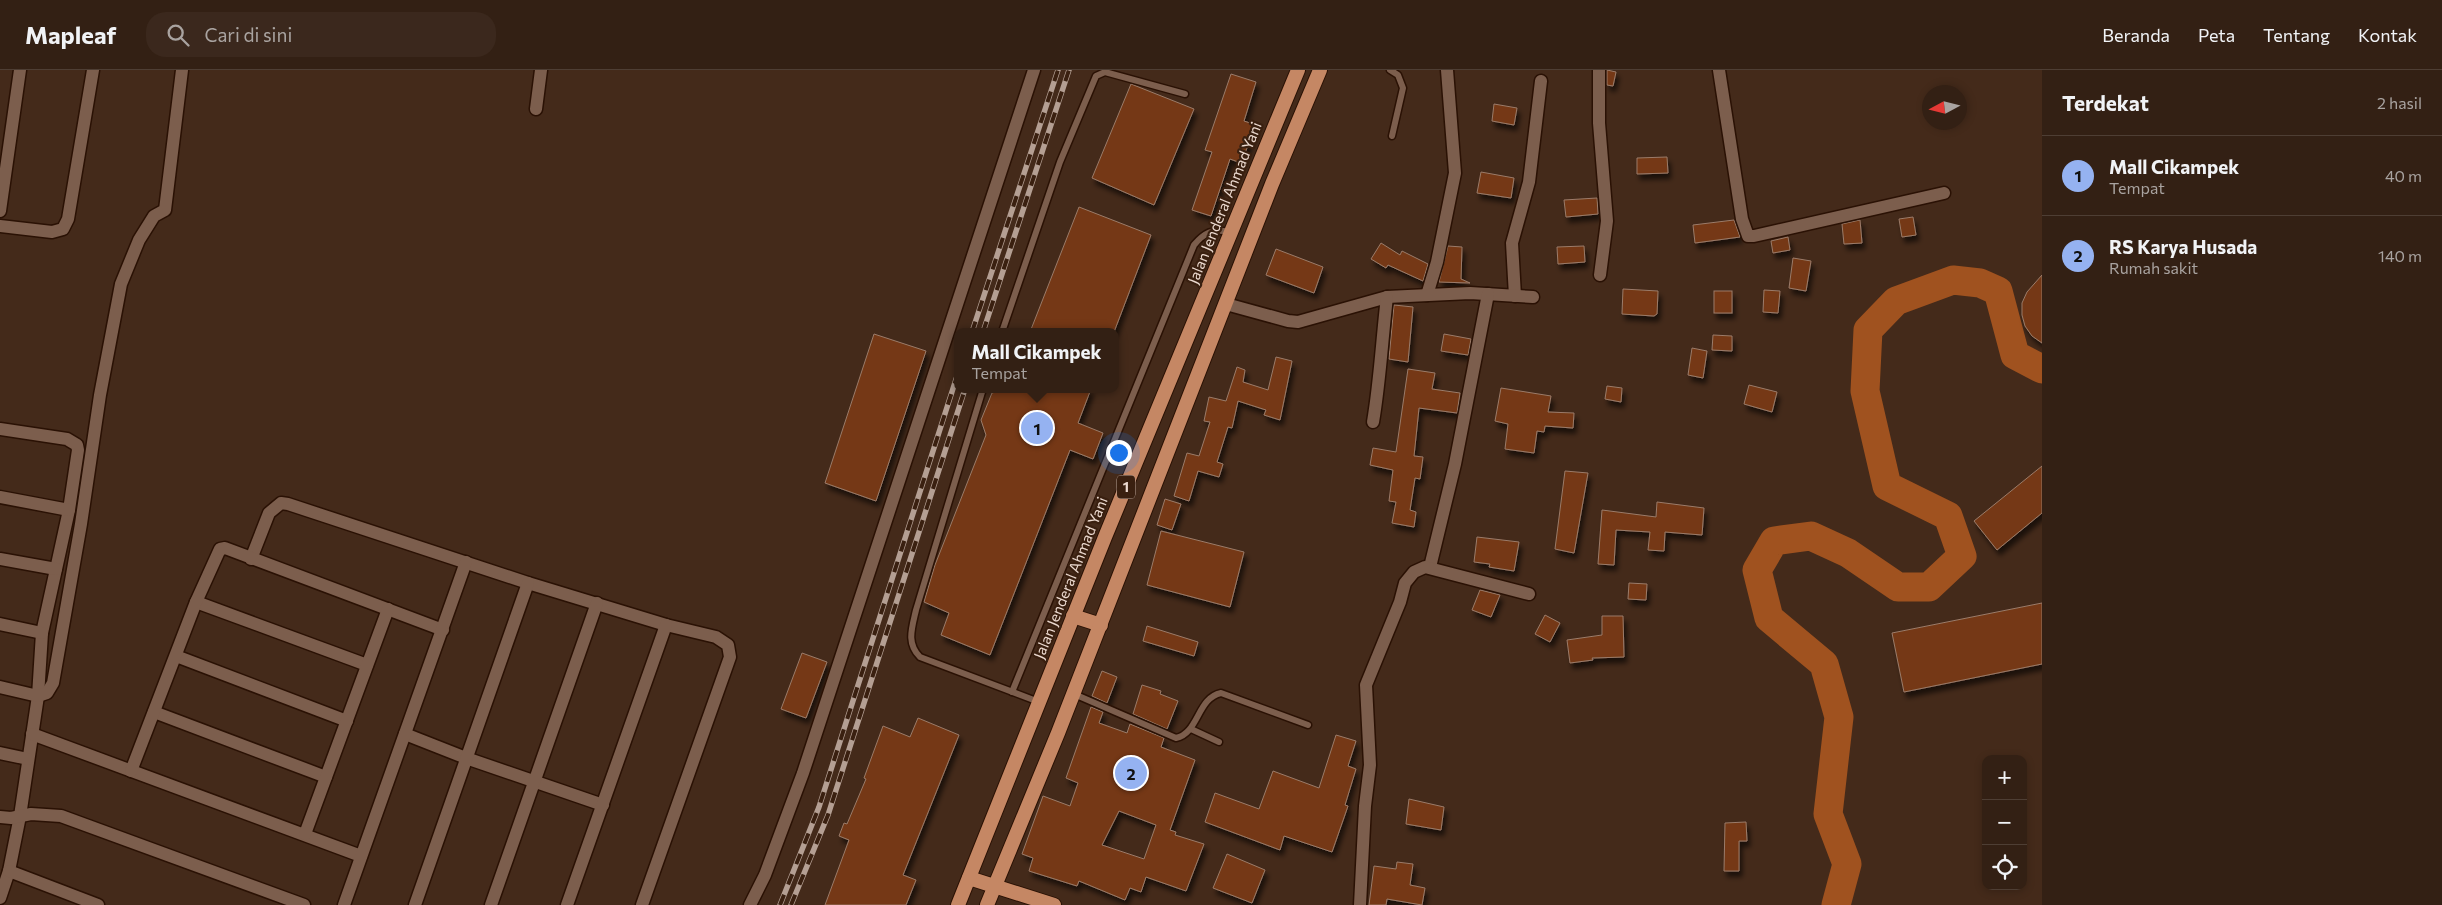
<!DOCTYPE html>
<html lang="id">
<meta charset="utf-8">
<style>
body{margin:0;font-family:Commissioner,sans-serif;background:#3b281d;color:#f1f3f6}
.controls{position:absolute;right:15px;bottom:15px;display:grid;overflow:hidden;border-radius:10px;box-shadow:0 2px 8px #0003}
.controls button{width:45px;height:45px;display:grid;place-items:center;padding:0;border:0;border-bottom:1px solid #4e3e34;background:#332014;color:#f1f3f6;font:25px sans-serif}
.compass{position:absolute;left:1922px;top:15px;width:45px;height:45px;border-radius:50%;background:#332014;box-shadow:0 2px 8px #0003;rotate:263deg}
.you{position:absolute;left:1118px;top:382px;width:18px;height:18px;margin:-12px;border:4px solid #fff;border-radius:50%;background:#1a73e8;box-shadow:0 0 0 8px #1a73e833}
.badge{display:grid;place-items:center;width:32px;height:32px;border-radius:50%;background:#95b2f1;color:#111;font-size:16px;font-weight:700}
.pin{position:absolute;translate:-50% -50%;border:2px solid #fff;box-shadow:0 1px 5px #0006}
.popup{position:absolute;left:954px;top:258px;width:165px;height:65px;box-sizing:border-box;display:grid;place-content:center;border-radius:10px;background:#332014;filter:drop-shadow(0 1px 4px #0005);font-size:16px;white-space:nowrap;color:#a9a3a0}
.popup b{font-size:19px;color:#f1f3f6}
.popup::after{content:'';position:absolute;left:50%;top:100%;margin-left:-10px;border:10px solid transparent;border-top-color:#332014}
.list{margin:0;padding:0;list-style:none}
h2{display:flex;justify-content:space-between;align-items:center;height:65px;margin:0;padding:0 20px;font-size:21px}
h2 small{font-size:16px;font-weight:400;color:#a9a3a0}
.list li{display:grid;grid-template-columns:32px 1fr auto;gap:15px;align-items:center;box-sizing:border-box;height:80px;padding:0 20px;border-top:1px solid #4e3e34}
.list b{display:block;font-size:19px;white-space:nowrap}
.list p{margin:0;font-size:16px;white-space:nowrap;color:#a9a3a0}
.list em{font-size:16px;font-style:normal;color:#a9a3a0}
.icon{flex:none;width:28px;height:28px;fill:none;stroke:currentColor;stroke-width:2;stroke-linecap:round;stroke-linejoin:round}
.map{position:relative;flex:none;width:2042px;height:835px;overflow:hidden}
header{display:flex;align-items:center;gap:30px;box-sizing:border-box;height:70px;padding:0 25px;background:#332014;border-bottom:1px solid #4e3e34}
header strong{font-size:24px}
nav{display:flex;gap:28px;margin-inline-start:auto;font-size:18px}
.search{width:350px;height:45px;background:#3b281d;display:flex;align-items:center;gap:12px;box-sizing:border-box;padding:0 18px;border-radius:20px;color:#a9a3a0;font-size:19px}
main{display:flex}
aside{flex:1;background:#332014}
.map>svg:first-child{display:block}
</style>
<header>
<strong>Mapleaf</strong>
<div class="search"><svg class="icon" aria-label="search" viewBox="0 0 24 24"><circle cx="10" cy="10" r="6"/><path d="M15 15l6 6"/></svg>Cari di sini</div>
<nav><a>Beranda</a><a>Peta</a><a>Tentang</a><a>Kontak</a></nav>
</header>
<main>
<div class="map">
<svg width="2042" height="835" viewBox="0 0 2042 835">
<defs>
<filter id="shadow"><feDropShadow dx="3" dy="5.5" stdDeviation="2.5" flood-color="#0009"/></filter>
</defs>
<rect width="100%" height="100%" fill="#442a1a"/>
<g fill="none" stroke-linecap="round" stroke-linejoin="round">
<path stroke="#a0521f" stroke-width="29" d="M 1836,835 L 1847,794 L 1828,744 L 1839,647 L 1824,594 L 1769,548 L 1757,500 L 1774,471 L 1811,466 L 1848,483 L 1898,517 L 1929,517 L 1962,486 L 1948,446 L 1887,416 L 1865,321 L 1868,260 L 1896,231 L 1953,210 L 1980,213 L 1998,221 L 2015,285 L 2042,299"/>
</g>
<g fill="#743912" stroke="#9b7b6a" fill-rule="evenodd" filter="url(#shadow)">
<path d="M 1607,0 L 1616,2 L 1613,16 L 1607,15 Z"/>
<path d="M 1231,4 L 1256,12 L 1244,51 L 1256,55 L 1241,93 L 1230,89 L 1211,146 L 1192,140 L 1212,82 L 1205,80 Z"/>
<path d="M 1131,14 L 1194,39 L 1154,135 L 1092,108 Z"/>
<path d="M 1494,34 L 1517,38 L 1514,55 L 1492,51 Z"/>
<path d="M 1667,87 L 1668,103 L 1637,104 L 1637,88 Z"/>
<path d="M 1481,102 L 1514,108 L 1511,128 L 1477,123 Z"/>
<path d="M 1597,128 L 1598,144 L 1566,147 L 1564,130 Z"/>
<path d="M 1079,137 L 1151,165 L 1114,262 L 1030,262 Z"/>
<path d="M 1913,147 L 1916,165 L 1902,167 L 1899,149 Z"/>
<path d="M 1734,150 L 1740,167 L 1695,173 L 1693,155 Z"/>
<path d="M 1860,150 L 1862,173 L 1844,174 L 1842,154 Z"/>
<path d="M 1788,167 L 1790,180 L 1773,183 L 1771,171 Z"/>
<path d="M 1381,173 L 1400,185 L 1402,181 L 1428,194 L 1423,211 L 1388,195 L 1386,198 L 1371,189 Z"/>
<path d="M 1448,176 L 1462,177 L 1461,209 L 1470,213 L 1439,212 Z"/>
<path d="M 1584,176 L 1585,192 L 1558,194 L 1557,177 Z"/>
<path d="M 1276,179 L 1323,197 L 1314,223 L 1266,205 Z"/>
<path d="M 1793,188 L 1811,191 L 1806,221 L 1789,218 Z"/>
<path d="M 2042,205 L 2042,273 L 2032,266 L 2025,256 L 2022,245 L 2022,233 L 2027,222 Z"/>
<path d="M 1623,219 L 1658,221 L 1657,244 L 1654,246 L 1622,244 Z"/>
<path d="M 1764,220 L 1780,221 L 1778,243 L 1763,242 Z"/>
<rect x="1714" y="221" width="18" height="22"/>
<path d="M 1394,235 L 1413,237 L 1408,292 L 1389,289 Z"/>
<path d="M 874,264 L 926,281 L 876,431 L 825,413 Z"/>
<path d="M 1444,264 L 1471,269 L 1468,285 L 1441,281 Z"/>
<path d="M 1713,265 L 1732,266 L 1732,281 L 1712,280 Z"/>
<path d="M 1692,278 L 1707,281 L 1703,308 L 1688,305 Z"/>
<path d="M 1276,287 L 1292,291 L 1280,350 L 1264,345 L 1266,340 L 1238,331 L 1232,358 L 1228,357 L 1217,392 L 1223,394 L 1219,407 L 1198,401 L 1189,431 L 1174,426 L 1187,383 L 1199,386 L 1210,352 L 1204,351 L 1209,327 L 1226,331 L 1237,297 L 1245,300 L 1243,312 L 1268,320 Z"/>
<path d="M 1408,299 L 1435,303 L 1432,319 L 1460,323 L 1457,343 L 1419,338 L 1414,386 L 1423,387 L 1420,409 L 1415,408 L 1410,440 L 1416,442 L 1414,457 L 1392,453 L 1396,432 L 1389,431 L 1393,400 L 1370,395 L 1373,378 L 1396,382 Z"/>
<path d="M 1749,315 L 1777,322 L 1772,342 L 1744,334 Z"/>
<path d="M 1607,316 L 1622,318 L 1621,332 L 1605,329 Z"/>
<path d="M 1501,318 L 1551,326 L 1548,342 L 1574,343 L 1573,358 L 1545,356 L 1544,362 L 1537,361 L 1534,383 L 1505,379 L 1508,354 L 1495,351 Z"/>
<path d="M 1008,319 L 1091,319 L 1078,353 L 1103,363 L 1093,389 L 1070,380 L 990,585 L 941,565 L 949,543 L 924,532 L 935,495 L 986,365 L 981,350 L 992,323 Z"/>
<path d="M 2042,396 L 2042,443 L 1997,480 L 1974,451 Z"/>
<path d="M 1565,401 L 1588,403 L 1574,483 L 1555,479 Z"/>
<path d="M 1165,429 L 1181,434 L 1172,460 L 1157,455 Z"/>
<path d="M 1657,432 L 1704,438 L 1702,465 L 1665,462 L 1664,481 L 1648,480 L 1650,462 L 1616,460 L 1614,495 L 1598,494 L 1602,440 L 1656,447 Z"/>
<path d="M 1161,461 L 1244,482 L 1230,537 L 1147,515 Z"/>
<path d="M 1477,467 L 1519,472 L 1514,501 L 1489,497 L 1490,494 L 1474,492 Z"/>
<path d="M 1629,513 L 1647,514 L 1646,530 L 1628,529 Z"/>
<path d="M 1480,520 L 1500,525 L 1491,547 L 1472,540 Z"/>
<path d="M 2042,533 L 2042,594 L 1904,622 L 1892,563 Z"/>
<path d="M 1545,545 L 1560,553 L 1550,572 L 1535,564 Z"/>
<path d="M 1602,546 L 1623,546 L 1624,587 L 1592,588 L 1593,590 L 1570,593 L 1567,570 L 1602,565 Z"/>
<path d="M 1147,556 L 1198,572 L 1194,586 L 1143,571 Z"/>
<path d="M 802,583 L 827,592 L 806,648 L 781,639 Z"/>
<path d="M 1102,601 L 1117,607 L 1107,633 L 1092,626 Z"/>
<path d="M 1142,615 L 1161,621 L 1160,624 L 1178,631 L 1167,659 L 1133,644 Z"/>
<path d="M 1091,637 L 1103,642 L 1099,653 L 1127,663 L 1130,654 L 1164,668 L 1161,677 L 1195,690 L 1170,760 L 1176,762 L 1175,765 L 1204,774 L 1186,821 L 1146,807 L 1141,822 L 1130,818 L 1125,830 L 1079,811 L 1077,816 L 1029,801 L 1033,788 L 1022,784 L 1043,726 L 1070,736 L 1078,713 L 1066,708 ZM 1119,741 L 1156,755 L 1144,789 L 1102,775 Z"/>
<path d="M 918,648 L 959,665 L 903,805 L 916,810 L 906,835 L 825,835 L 849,770 L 839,766 L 844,753 L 847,754 L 866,709 L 864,708 L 883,656 L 910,667 Z"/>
<path d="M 1336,665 L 1356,671 L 1348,696 L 1356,699 L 1345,735 L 1348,736 L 1332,782 L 1284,766 L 1280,780 L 1205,752 L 1215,723 L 1259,739 L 1273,701 L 1319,718 Z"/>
<path d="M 1409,729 L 1444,737 L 1441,760 L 1406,754 Z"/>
<path d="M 1746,752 L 1747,771 L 1739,771 L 1739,801 L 1724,801 L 1725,753 Z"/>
<path d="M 1227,784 L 1265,800 L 1252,833 L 1213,818 Z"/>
<path d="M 1397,792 L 1413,794 L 1410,815 L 1425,818 L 1422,835 L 1387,829 L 1386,835 L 1369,835 L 1374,796 L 1396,799 Z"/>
</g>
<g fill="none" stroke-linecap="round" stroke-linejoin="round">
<g stroke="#2a1104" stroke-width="9">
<g id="service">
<path d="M 1390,0 L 1398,5 L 1403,18 L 1392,66"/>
<path d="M 1002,262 L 1060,92 L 1096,6 L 1105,2 L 1185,24"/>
<path d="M 983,319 L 916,540 C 912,558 906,573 920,587 L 1039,632"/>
<path d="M 1012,622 L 1194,175 C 1204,163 1213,158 1229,162"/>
<path d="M 1074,624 L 1176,668 C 1199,663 1197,628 1221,623 L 1308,655"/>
<path d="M 1191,659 L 1219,672"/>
</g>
</g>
<g stroke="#2a1104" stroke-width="15">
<g id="minor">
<path d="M 1599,0 L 1599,53 L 1607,151 L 1600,205"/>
<path d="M 1719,0 L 1742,149 L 1748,166 L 1754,166 L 1944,123"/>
<path d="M 536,39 L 541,0"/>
<path d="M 0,141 L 20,0"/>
<path d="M 0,156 L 52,162 L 63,159 L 68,149 L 93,0"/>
<path d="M 1427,225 L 1437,192 L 1455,103 L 1447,0"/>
<path d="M 1515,226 L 1512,173 L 1529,112 L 1541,11"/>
<path d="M 1226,234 L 1288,251 L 1298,252 L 1387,227 L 1470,223 L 1533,227"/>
<path d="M 1373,352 C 1380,311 1382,269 1387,227"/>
<path d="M 0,359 L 67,369 L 77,375 L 78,380 L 69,440 L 42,563 L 38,626 L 20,746 L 9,801 L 0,828"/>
<path d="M 0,427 L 69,440"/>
<path d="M 0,489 L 56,499"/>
<path d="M 251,489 L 269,443 L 281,433 L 288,434 L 528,513 L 666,555 L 716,567 L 728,575 L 730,587 L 642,835"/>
<path d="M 1430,497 L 1455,394 L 1488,224"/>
<path d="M 196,532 L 367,595"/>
<path d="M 0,554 L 42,563"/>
<path d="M 176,586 L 347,651"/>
<path d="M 0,617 L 38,626 L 47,623 L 53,613 L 81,454 L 100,325 L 121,214 L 139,170 L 154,146 L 165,140 L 182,0"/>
<path d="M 154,642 L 326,707"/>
<path d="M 32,664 L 361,786"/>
<path d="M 405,664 L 466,688 L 603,735"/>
<path d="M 0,683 L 28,689"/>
<path d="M 131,701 L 196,532 L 220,479 L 225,478 L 443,560"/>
<path d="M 0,747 L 11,748 L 31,744 L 61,746 L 304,835"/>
<path d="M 305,764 L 388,539"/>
<path d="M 9,801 L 98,835"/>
<path d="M 344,835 L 466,492"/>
<path d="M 415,835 L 528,513"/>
<path d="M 491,835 L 597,533"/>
<path d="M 567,835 L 666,555"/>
<path d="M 750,835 L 765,805 L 803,703 L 1034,0"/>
<path d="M 1360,835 L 1365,736 L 1370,695 L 1366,615 L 1400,532 L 1405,513 L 1414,502 L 1425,497 L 1529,524"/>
</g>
</g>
<g stroke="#2a1104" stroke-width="16">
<g id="trunk">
<path d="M 1073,546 L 1101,555"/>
<path d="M 969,808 L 1054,835"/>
<path d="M 958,835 L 1105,467 L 1298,0"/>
<path d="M 987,835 L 1058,663 L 1272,114 L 1320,0"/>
</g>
</g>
<use href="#service" stroke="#7c5e4d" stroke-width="6"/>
<use href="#minor" stroke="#7c5e4d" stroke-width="12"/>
<use href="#trunk" stroke="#c58764" stroke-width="14"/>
<g stroke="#b49f93" stroke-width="5.5">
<g id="rail">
<path d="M 972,262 L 1058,0"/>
<path d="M 983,262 L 1069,0"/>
<path d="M 780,835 L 819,737 L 958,303"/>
<path d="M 791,835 L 828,745 L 965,319"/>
</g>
</g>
<use href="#rail" stroke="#3a2010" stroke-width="4" stroke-dasharray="11" stroke-linecap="butt"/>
</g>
<g text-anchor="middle" stroke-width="4.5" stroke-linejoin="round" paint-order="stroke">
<rect fill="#3a2010" stroke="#b7a296" stroke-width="1" x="1117" y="405.5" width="18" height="23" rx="4"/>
<g font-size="14" font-weight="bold" fill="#ecdad0">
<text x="1126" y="422">1</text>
</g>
<g font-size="15" fill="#ecdad0" stroke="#3a2010">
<text transform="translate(1225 133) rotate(-68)" y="5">Jalan Jenderal Ahmad Yani</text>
<text transform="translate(1071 508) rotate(-68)" y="5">Jalan Jenderal Ahmad Yani</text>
</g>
</g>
</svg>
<div class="controls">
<button>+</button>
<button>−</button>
<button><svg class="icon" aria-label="locate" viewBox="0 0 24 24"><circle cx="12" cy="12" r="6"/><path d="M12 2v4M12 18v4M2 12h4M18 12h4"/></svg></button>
</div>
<svg class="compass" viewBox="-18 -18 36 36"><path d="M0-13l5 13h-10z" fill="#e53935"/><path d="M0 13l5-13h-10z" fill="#a9a3a0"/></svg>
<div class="you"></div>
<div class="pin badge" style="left:1037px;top:358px">1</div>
<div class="popup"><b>Mall Cikampek</b>Tempat</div>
<div class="pin badge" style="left:1131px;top:703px">2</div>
</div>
<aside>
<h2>Terdekat<small>2 hasil</small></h2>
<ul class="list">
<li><span class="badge">1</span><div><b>Mall Cikampek</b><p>Tempat</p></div><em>40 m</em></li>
<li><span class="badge">2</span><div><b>RS Karya Husada</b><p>Rumah sakit</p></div><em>140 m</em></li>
</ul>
</aside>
</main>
